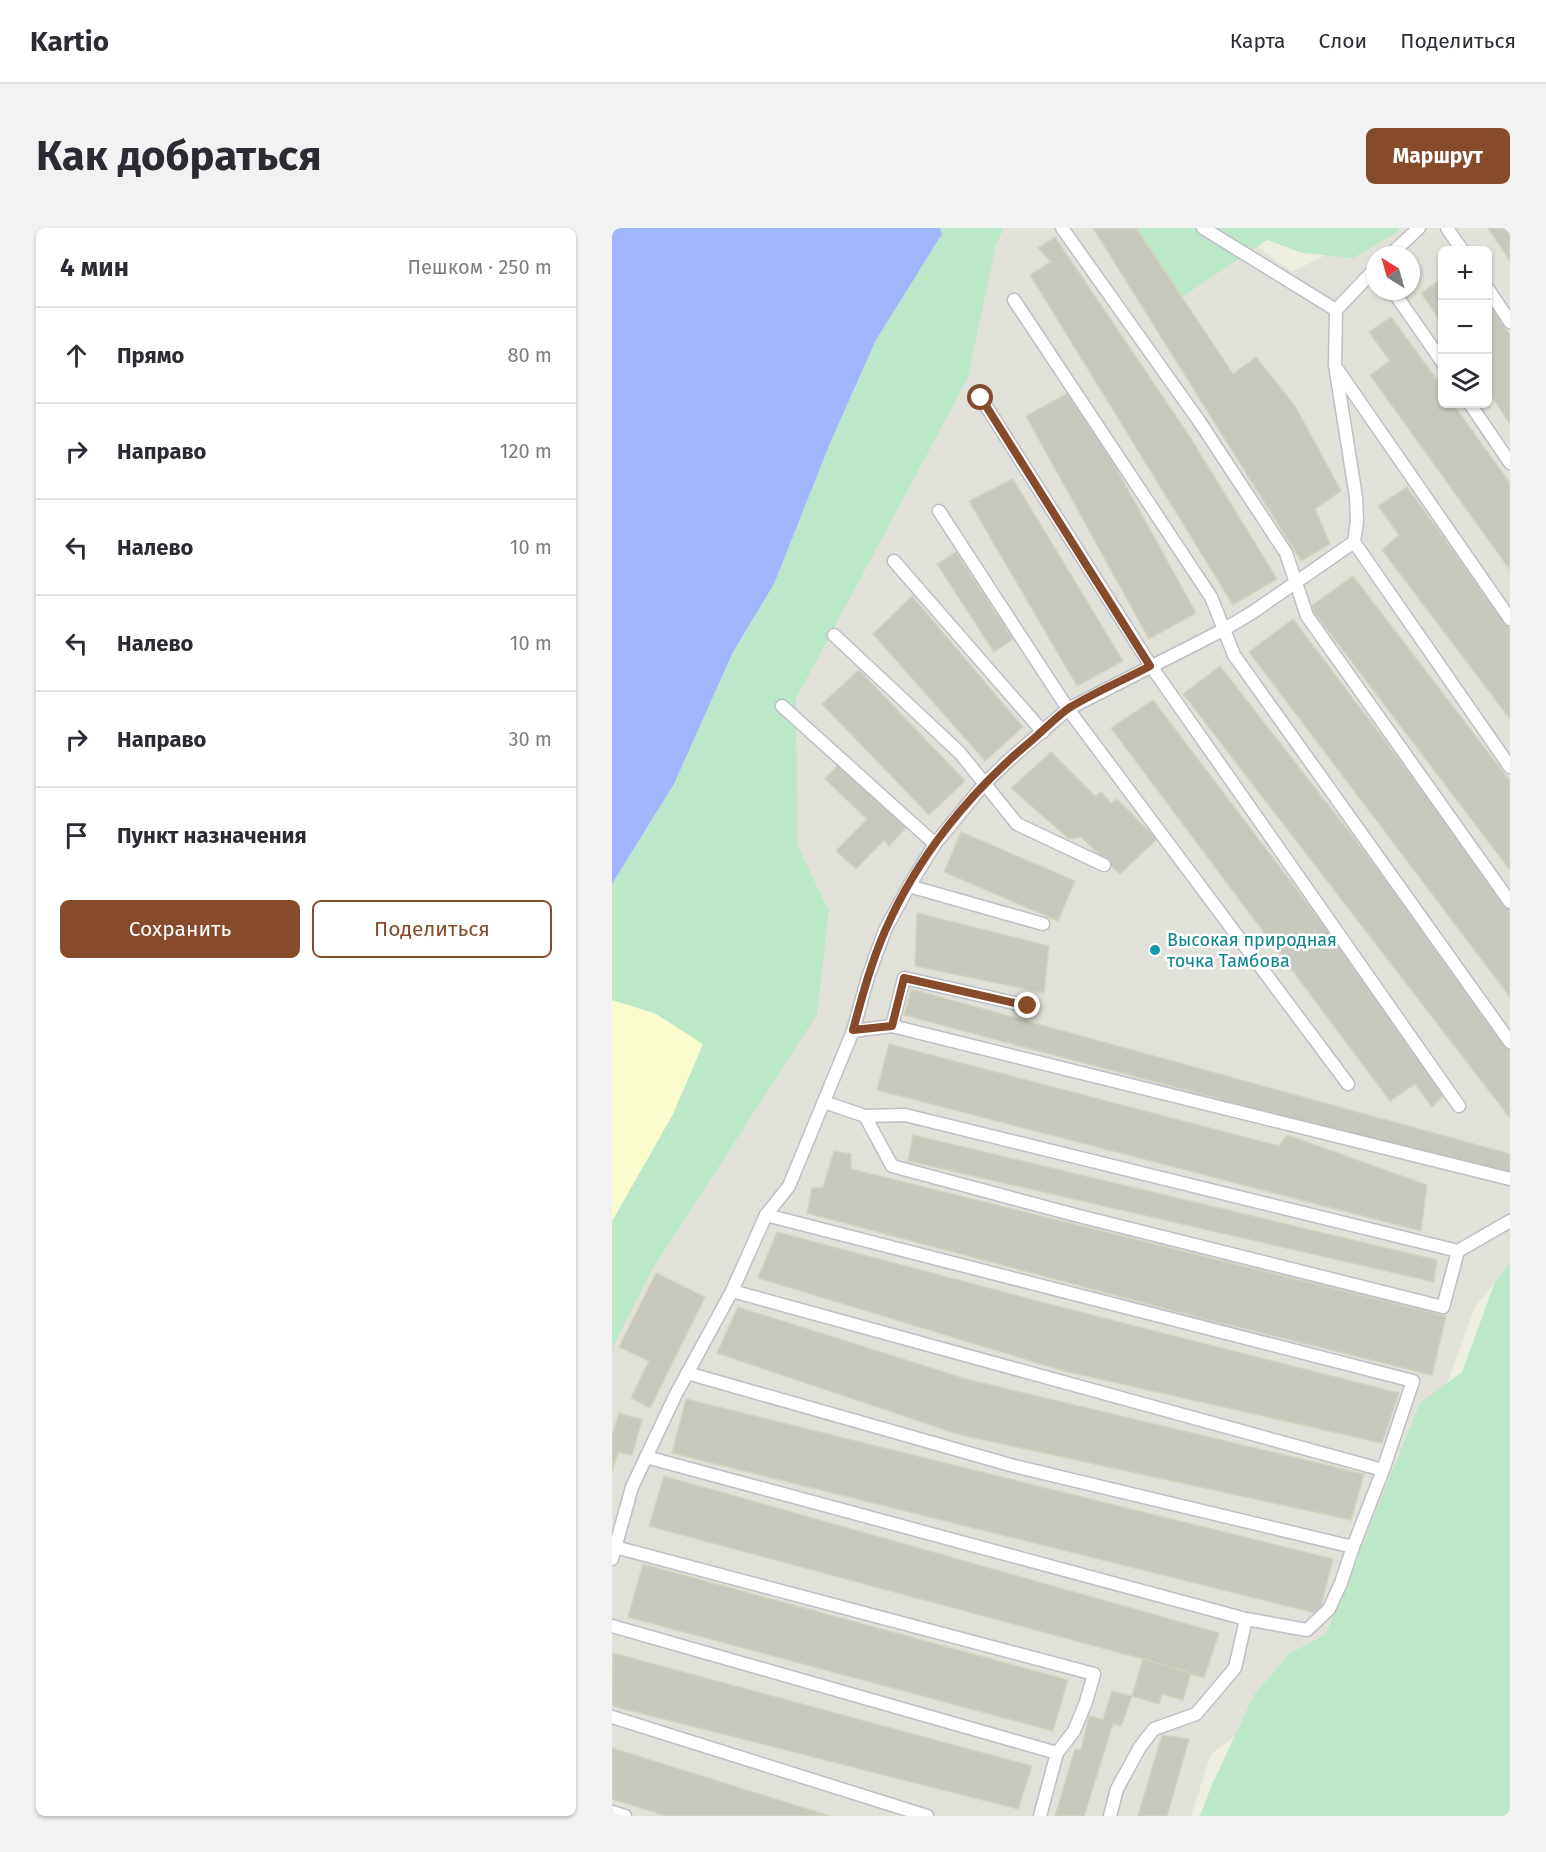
<!DOCTYPE html>
<html lang="ru">
<meta charset="utf-8">
<style>
body{margin:0;font-family:"Fira Sans",sans-serif;background:#f2f2f3;color:#2b2b33}
.controls{position:absolute;right:18px;top:18px;display:grid;overflow:hidden;border-radius:9px;box-shadow:0 2px 4px #0004}
.controls button{width:54px;height:54px;display:grid;place-items:center;padding:0;border:0;border-bottom:2px solid #e1e1e2;background:#fff;color:#2b2b33;font:30px sans-serif}
.compass{position:absolute;left:754px;top:18px;width:54px;height:54px;border-radius:50%;background:#fff;box-shadow:0 2px 4px #0004;rotate:323deg}
.stop{position:absolute;width:18px;height:18px;margin:-14px;border:4px solid #864b2a;border-radius:50%;background:#fff}
.stop.end{background:#864b2a;border-color:#fff;box-shadow:0 2px 6px #0008}
.list{margin:0;padding:0;list-style:none}
h2{display:flex;justify-content:space-between;align-items:center;height:78px;margin:0;padding:0 24px;font-size:26px}
h2 small{font-size:20px;font-weight:400;color:#7c7c81}
.list li{display:grid;grid-template-columns:39px 1fr auto;gap:18px;align-items:center;box-sizing:border-box;height:96px;padding:0 24px;border-top:2px solid #e1e1e2}
.list b{display:block;font-size:22px;white-space:nowrap}
.list em{font-size:20px;font-style:normal;color:#7c7c81}
.actions{display:flex;gap:12px;padding:18px 24px}
.actions a{flex:1;padding:14px 0;border:2px solid #864b2a;border-radius:9px;text-align:center;font-size:21px;color:#864b2a}
.actions .main{background:#864b2a;color:#fff}
.icon{flex:none;width:33px;height:33px;fill:none;stroke:currentColor;stroke-width:2;stroke-linecap:round;stroke-linejoin:round}
.map{position:relative;flex:none;width:898px;height:1588px;overflow:hidden;border-radius:9px}
header{display:flex;align-items:center;gap:36px;box-sizing:border-box;height:84px;padding:0 30px;background:#fff;border-bottom:2px solid #e1e1e2}
header strong{font-size:28px}
nav{display:flex;gap:33px;margin-inline-start:auto;font-size:21px}
.intro{display:flex;align-items:center;justify-content:space-between;box-sizing:border-box;height:144px;padding:0 36px}
h1{margin:0;font-size:42px}
.button{padding:15px 27px;border-radius:9px;background:#864b2a;color:#fff;font-size:21px;font-weight:700}
main{display:flex;gap:36px;padding:0 36px}
aside{flex:1;background:#fff;border-radius:9px;box-shadow:0 2px 4px #0004}
.map>svg:first-child{display:block}
</style>
<header>
<strong>Kartio</strong>
<nav><a>Карта</a><a>Слои</a><a>Поделиться</a></nav>
</header>
<div class="intro"><h1>Как добраться</h1><a class="button">Маршрут</a></div>
<main>
<aside>
<h2>4 мин<small>Пешком · 250 m</small></h2>
<ul class="list">
<li><svg class="icon" aria-label="ahead" viewBox="0 0 24 24"><path d="M12 20V5M6 11l6-6 6 6"/></svg><div><b>Прямо</b></div><em>80 m</em></li>
<li><svg class="icon" aria-label="right" viewBox="0 0 24 24"><path d="M7 20v-9h11M14 6l5 5-5 5"/></svg><div><b>Направо</b></div><em>120 m</em></li>
<li><svg class="icon" aria-label="left" viewBox="0 0 24 24"><path d="M17 20v-9H6M10 6l-5 5 5 5"/></svg><div><b>Налево</b></div><em>10 m</em></li>
<li><svg class="icon" aria-label="left" viewBox="0 0 24 24"><path d="M17 20v-9H6M10 6l-5 5 5 5"/></svg><div><b>Налево</b></div><em>10 m</em></li>
<li><svg class="icon" aria-label="right" viewBox="0 0 24 24"><path d="M7 20v-9h11M14 6l5 5-5 5"/></svg><div><b>Направо</b></div><em>30 m</em></li>
<li><svg class="icon" aria-label="arrive" viewBox="0 0 24 24"><path d="M6 21V4h12l-3 4 3 4H6"/></svg><div><b>Пункт назначения</b></div></li>
</ul>
<div class="actions"><a class="main">Сохранить</a><a>Поделиться</a></div>
</aside>
<div class="map">
<svg width="898" height="1588" viewBox="0 0 898 1588">
<rect width="100%" height="100%" fill="#edeee1"/>
<path fill="#e1e1d9" fill-rule="evenodd" d="M 392,0 L 620,0 L 680,44 L 766,0 L 898,0 L 898,1036 L 863,1079 L 736,1424 L 599,1526 L 579,1588 L 0,1588 L 0,1121 L 40,1042 L 205,787 L 217,683 L 186,618 L 184,471 L 356,150 L 384,17 ZM 831,22 L 876,22 L 876,176 L 831,176 ZM 763,27 L 799,27 L 799,63 L 763,63 Z"/>
<g fill="#bbe8c9">
<path d="M 328,0 L 392,0 L 384,17 L 356,150 L 184,471 L 186,618 L 217,683 L 205,787 L 40,1042 L 0,1121 L 0,993 L 61,886 L 44,786 L 0,772 L 0,656 L 62,556 L 121,424 L 162,356 L 219,213 L 264,112 L 330,6 Z"/>
<path d="M 518,0 L 788,0 L 784,5 L 741,30 L 690,25 L 655,12 L 570,69 Z"/>
<path d="M 898,1036 L 898,1588 L 588,1588 L 599,1559 L 642,1467 L 677,1426 L 714,1406 L 808,1175 L 850,1144 L 883,1054 Z"/>
</g>
<path fill="#f9fdcd" d="M 0,772 L 44,786 L 91,816 L 61,886 L 0,993 Z"/>
<path fill="#a0b7ff" d="M 0,0 L 328,0 L 330,6 L 264,112 L 219,213 L 162,356 L 121,424 L 62,556 L 0,656 Z"/>
<g fill="#c8c9be" stroke="#d3d3bf" stroke-width="1.5">
<path d="M 481,0 L 524,0 L 621,146 L 644,129 L 683,178 L 729,263 L 703,281 L 718,316 L 689,333 Z"/>
<path d="M 876,0 L 898,0 L 898,33 Z"/>
<path d="M 443,9 L 578,209 L 665,351 L 621,377 L 418,47 L 439,34 L 426,20 Z"/>
<path d="M 831,50 L 831,97 L 809,65 Z"/>
<path d="M 876,75 L 898,107 L 898,196 L 876,163 Z"/>
<path d="M 779,89 L 831,160 L 831,176 L 841,176 L 898,255 L 898,342 L 758,147 L 778,133 L 757,104 Z"/>
<path d="M 461,162 L 584,385 L 537,411 L 414,188 Z"/>
<path d="M 401,251 L 511,433 L 465,458 L 357,273 Z"/>
<path d="M 795,259 L 898,401 L 898,491 L 770,322 L 787,307 L 766,278 Z"/>
<path d="M 344,324 L 401,411 L 382,424 L 325,336 Z"/>
<path d="M 741,348 L 898,553 L 898,642 L 698,379 Z"/>
<path d="M 300,368 L 411,499 L 373,533 L 261,406 Z"/>
<path d="M 681,391 L 898,678 L 898,769 L 637,424 Z"/>
<path d="M 608,438 L 898,810 L 898,890 L 571,466 Z"/>
<path d="M 247,442 L 353,553 L 317,587 L 210,476 Z"/>
<path d="M 541,472 L 837,862 L 820,879 L 803,856 L 778,873 L 499,500 Z"/>
<path d="M 439,524 L 483,568 L 489,564 L 499,575 L 505,571 L 545,611 L 508,646 L 469,609 L 457,611 L 399,560 Z"/>
<path d="M 227,536 L 294,600 L 277,618 L 272,612 L 244,641 L 224,623 L 255,591 L 213,551 Z"/>
<path d="M 349,604 L 463,653 L 446,693 L 332,644 Z"/>
<path d="M 305,685 L 437,718 L 432,765 L 303,738 Z"/>
<path d="M 299,761 L 898,926 L 898,941 L 896,948 L 292,787 Z"/>
<path d="M 277,816 L 667,918 L 675,907 L 815,957 L 809,1003 L 265,862 Z"/>
<path d="M 301,907 L 825,1032 L 822,1054 L 296,933 Z"/>
<path d="M 222,923 L 239,926 L 239,941 L 834,1088 L 820,1147 L 577,1087 L 195,985 L 200,960 L 211,959 Z"/>
<path d="M 165,1004 L 452,1080 L 787,1165 L 770,1215 L 452,1143 L 146,1050 Z"/>
<path d="M 44,1045 L 93,1069 L 38,1180 L 19,1170 L 37,1133 L 7,1119 Z"/>
<path d="M 126,1079 L 354,1151 L 752,1246 L 739,1292 L 345,1206 L 105,1125 Z"/>
<path d="M 74,1171 L 721,1331 L 707,1386 L 60,1225 Z"/>
<path d="M 7,1185 L 30,1192 L 20,1227 L 6,1224 L 0,1245 L 0,1207 Z"/>
<path d="M 52,1248 L 607,1405 L 592,1450 L 531,1431 L 37,1298 Z"/>
<path d="M 31,1336 L 456,1452 L 441,1503 L 16,1389 Z"/>
<path d="M 1,1425 L 420,1538 L 406,1581 L 0,1478 Z"/>
<path d="M 531,1431 L 579,1445 L 571,1472 L 550,1466 L 547,1476 L 520,1468 Z"/>
<path d="M 500,1463 L 520,1468 L 509,1498 L 501,1496 L 472,1588 L 443,1588 L 463,1521 L 469,1522 L 477,1488 L 491,1491 Z"/>
<path d="M 550,1507 L 577,1511 L 555,1588 L 526,1588 Z"/>
<path d="M 0,1520 L 218,1588 L 55,1588 L 0,1571 Z"/>
</g>
<g fill="none" stroke-linecap="round" stroke-linejoin="round">
<g stroke="#bebec6" stroke-width="15">
<g id="service">
<path d="M 450,0 L 587,193 L 674,325 L 695,388 L 898,674"/>
<path d="M 591,0 L 724,82"/>
<path d="M 835,0 L 850,22"/>
<path d="M 778,27 L 807,0"/>
<path d="M 876,61 L 898,94"/>
<path d="M 781,63 L 831,135"/>
<path d="M 402,72 L 599,369 L 622,427 L 898,814"/>
<path d="M 725,141 L 898,391"/>
<path d="M 369,170 L 539,438 L 847,878"/>
<path d="M 858,176 L 898,235"/>
<path d="M 327,283 L 456,481 L 736,856"/>
<path d="M 742,314 L 898,539"/>
<path d="M 282,333 L 431,504"/>
<path d="M 222,407 L 348,525 L 405,596 L 492,637"/>
<path d="M 170,478 L 323,616"/>
<path d="M 297,658 L 431,696"/>
<path d="M 280,798 L 292,750 L 416,778"/>
<path d="M 241,803 L 280,798 L 898,951"/>
<path d="M 212,874 L 253,888 L 293,887 L 846,1023 L 898,993"/>
<path d="M 253,888 L 280,938 L 463,987 L 831,1079 L 846,1023"/>
<path d="M 154,987 L 801,1153 L 771,1242 L 741,1319 L 729,1355 L 717,1381 L 695,1402 L 634,1391"/>
<path d="M 120,1063 L 771,1242"/>
<path d="M 75,1145 L 402,1238 L 741,1319"/>
<path d="M 34,1229 L 634,1391 L 623,1440 L 584,1486 L 542,1501 L 528,1519 L 505,1561 L 498,1588"/>
<path d="M 3,1319 L 482,1446 L 474,1474 L 462,1503 L 445,1525 L 428,1588"/>
<path d="M 0,1331 L 20,1259 L 64,1166 L 120,1063 L 154,987 L 177,958 L 241,803 L 256,749 L 273,702 L 297,658 L 323,616 L 373,555 L 397,532 L 456,481 L 611,402 L 641,384 L 742,314 L 745,293 L 744,269 L 723,137 L 724,82 L 763,41"/>
<path d="M 0,1398 L 445,1525"/>
<path d="M 0,1489 L 315,1588"/>
<path d="M 0,1584 L 13,1588"/>
</g>
</g>
<use href="#service" stroke="#fff" stroke-width="12"/>
</g>
<g fill="none" stroke-linecap="round" stroke-linejoin="round">
<path stroke="#864b2a" stroke-width="8" d="M 369,170 L 538,438 C 512,452 483,464 457,480 C 444,489 432,502 419,513 C 358,564 305,629 273,703 C 259,735 250,769 241,802 L 280,798 L 292,750 L 416,778"/>
</g>
<circle fill="#0f9aa8" stroke="#fff" stroke-width="2" cx="543" cy="722" r="6"/>
<g text-anchor="middle" stroke-width="5" stroke-linejoin="round" paint-order="stroke">
<g font-size="18" fill="#0d838f" stroke="#fff" text-anchor="start">
<text x="555" y="718">Высокая природная<tspan x="555" dy="21">точка Тамбова</tspan></text>
</g>
</g>
</svg>
<div class="controls">
<button>+</button>
<button>−</button>
<button><svg class="icon" aria-label="layers" viewBox="0 0 24 24"><path d="M12 4l9 5-9 5-9-5zM3 14l9 5 9-5"/></svg></button>
</div>
<svg class="compass" viewBox="-18 -18 36 36"><path d="M0-13l5 13h-10z" fill="#e53935"/><path d="M0 13l5-13h-10z" fill="#7c7c81"/></svg>
<div class="stop" style="left:369px;top:170px"></div>
<div class="stop end" style="left:416px;top:778px"></div>
</div>
</main>
